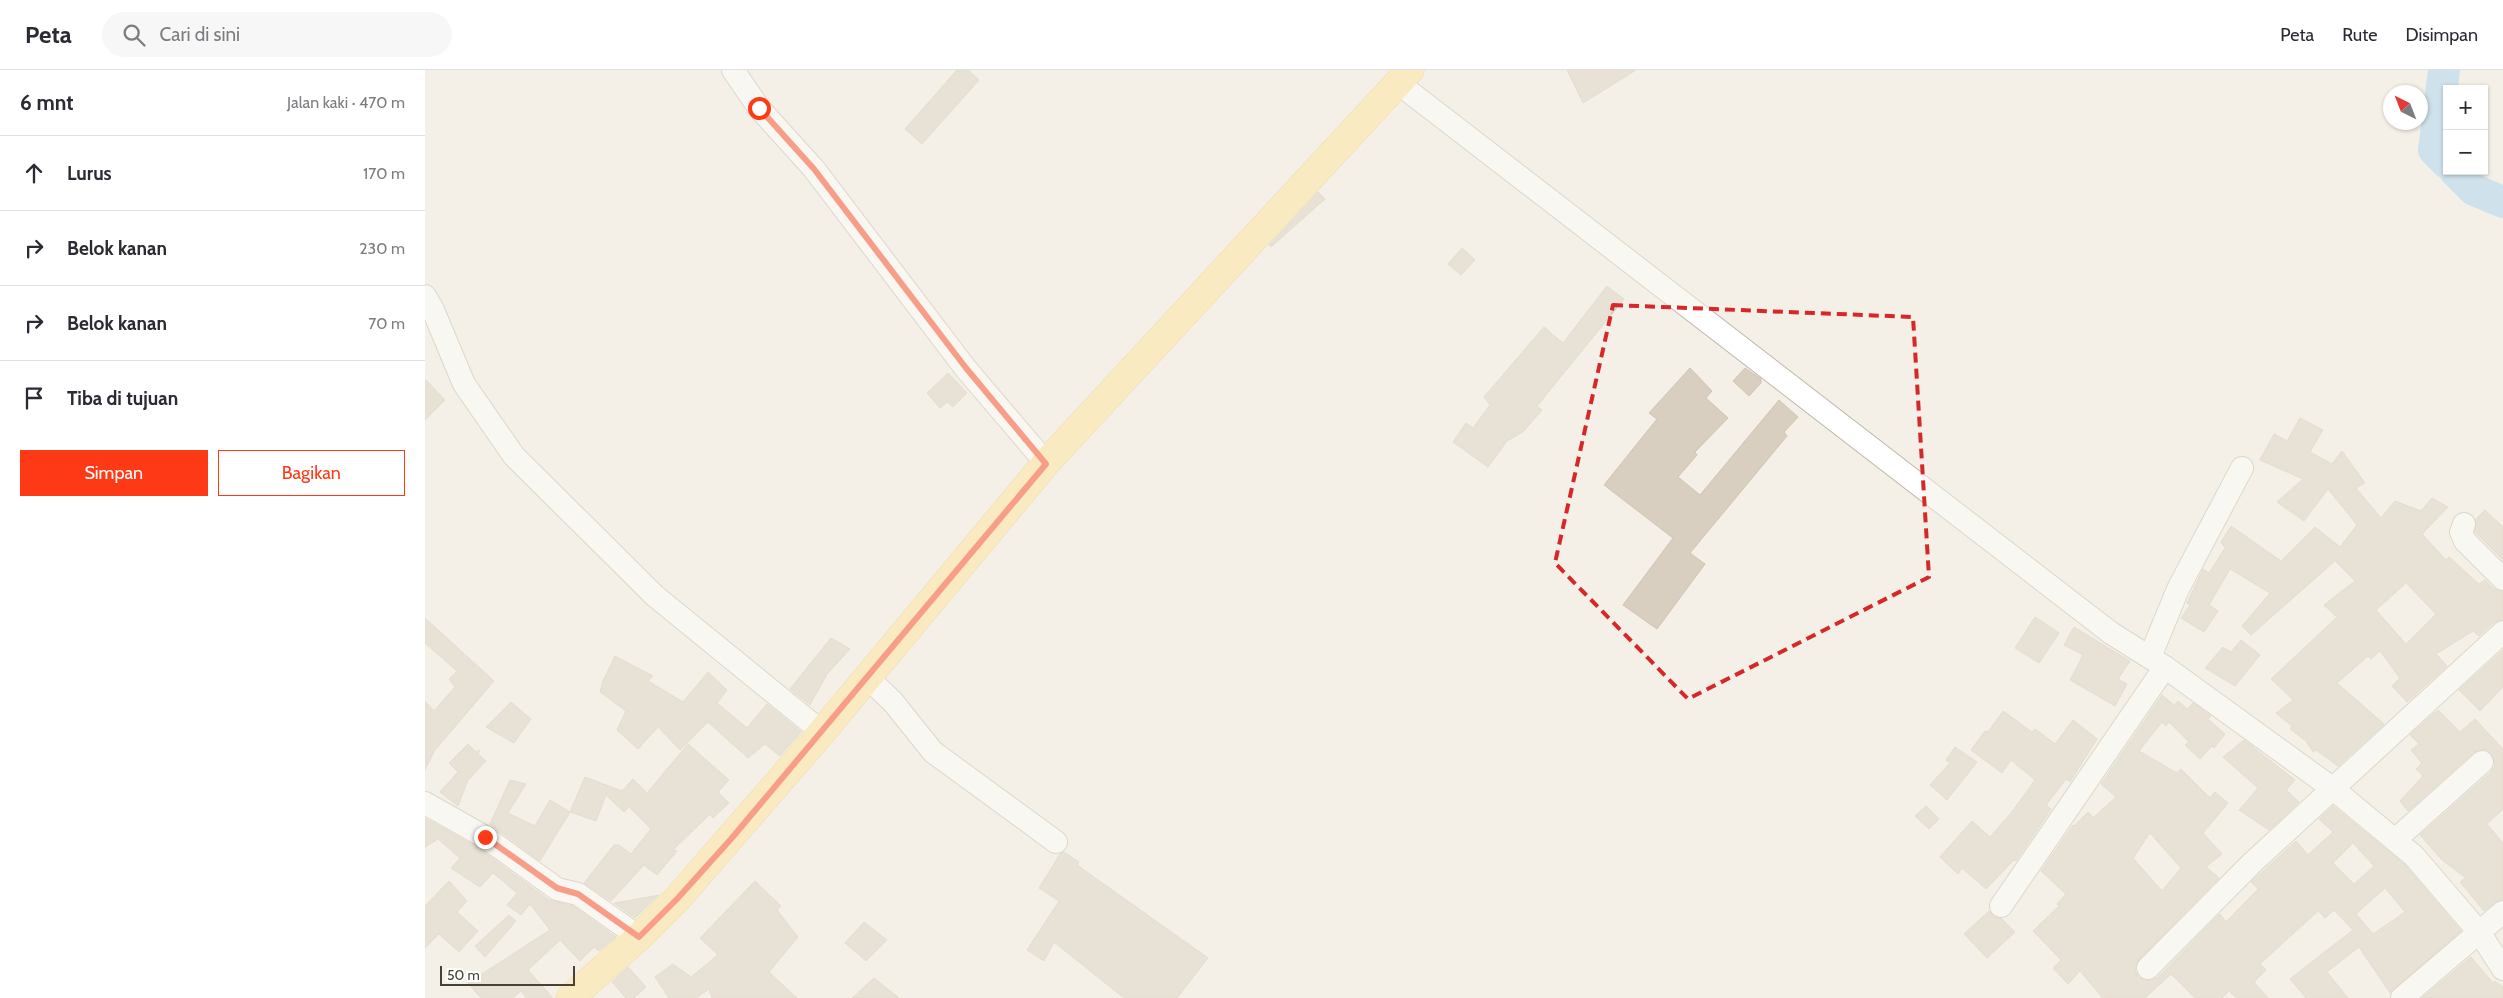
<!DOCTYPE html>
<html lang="id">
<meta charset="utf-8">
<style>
body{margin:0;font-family:Cabin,sans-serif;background:#f7f7f7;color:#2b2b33}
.controls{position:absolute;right:15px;top:15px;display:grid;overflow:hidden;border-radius:0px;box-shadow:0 1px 4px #0004}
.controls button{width:45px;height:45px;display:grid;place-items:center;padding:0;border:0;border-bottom:1px solid #e1e1e2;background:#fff;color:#2b2b33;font:25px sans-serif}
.compass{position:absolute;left:1958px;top:15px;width:45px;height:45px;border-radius:50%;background:#fff;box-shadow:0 1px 4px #0004;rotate:318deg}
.scale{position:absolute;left:15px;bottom:12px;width:135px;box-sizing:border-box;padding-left:5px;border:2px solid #484136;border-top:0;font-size:14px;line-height:18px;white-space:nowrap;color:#484136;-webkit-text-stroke:4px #fff;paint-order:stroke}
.stop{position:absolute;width:15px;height:15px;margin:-11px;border:4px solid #fd3a15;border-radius:50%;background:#fff}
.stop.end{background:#fd3a15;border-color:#fff;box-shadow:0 1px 5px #0008}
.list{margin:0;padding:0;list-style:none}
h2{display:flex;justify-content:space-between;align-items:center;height:65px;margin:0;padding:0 20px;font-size:21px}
h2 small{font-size:16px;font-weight:400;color:#7c7c81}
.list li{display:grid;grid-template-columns:32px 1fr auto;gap:15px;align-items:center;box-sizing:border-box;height:75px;padding:0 20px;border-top:1px solid #e1e1e2}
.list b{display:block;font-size:19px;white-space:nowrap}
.list em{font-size:16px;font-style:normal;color:#7c7c81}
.actions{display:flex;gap:10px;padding:15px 20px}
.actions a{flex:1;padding:11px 0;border:1px solid #fd3a15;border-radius:0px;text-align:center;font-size:18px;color:#fd3a15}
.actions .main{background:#fd3a15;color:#fff}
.icon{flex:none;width:28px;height:28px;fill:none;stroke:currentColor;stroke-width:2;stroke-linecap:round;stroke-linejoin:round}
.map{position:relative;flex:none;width:2078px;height:928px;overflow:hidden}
header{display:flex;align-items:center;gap:30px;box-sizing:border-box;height:70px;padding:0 25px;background:#fff;border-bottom:1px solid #e1e1e2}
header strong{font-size:24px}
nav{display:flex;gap:28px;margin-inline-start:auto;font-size:18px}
.search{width:350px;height:45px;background:#f7f7f7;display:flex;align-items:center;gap:12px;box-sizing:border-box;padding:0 18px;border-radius:28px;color:#7c7c81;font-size:19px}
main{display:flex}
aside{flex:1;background:#fff}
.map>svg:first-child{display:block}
</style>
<header>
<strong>Peta</strong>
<div class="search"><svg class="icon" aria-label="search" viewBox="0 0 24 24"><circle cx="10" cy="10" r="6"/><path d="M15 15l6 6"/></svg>Cari di sini</div>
<nav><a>Peta</a><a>Rute</a><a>Disimpan</a></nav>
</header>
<main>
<aside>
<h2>6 mnt<small>Jalan kaki · 470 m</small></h2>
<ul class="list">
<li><svg class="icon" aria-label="ahead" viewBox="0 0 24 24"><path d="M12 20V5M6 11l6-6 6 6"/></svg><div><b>Lurus</b></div><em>170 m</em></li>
<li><svg class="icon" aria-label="right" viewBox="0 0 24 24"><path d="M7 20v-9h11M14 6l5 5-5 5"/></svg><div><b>Belok kanan</b></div><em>230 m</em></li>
<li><svg class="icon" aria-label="right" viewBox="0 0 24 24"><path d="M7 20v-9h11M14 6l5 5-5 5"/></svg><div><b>Belok kanan</b></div><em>70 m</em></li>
<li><svg class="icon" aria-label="arrive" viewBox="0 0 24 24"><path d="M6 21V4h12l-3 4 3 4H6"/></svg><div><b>Tiba di tujuan</b></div></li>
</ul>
<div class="actions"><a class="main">Simpan</a><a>Bagikan</a></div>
</aside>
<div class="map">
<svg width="2078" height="928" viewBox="0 0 2078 928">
<rect width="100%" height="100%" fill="#f4f0e8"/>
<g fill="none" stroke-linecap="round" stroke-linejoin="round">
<g stroke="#a3d1f2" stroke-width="32">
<path d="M 2019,0 L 2009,80 L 2022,93"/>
<path d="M 2030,101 L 2049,120 L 2078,132"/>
</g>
</g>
<g fill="#d9cfc0" stroke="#d1c4b0" fill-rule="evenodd">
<path d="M 532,0 L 543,0 L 554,10 L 497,74 L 480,59 Z"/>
<path d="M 1142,0 L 1211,0 L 1158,33 Z"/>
<path d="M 893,122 L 900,129 L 846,177 L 844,175 Z"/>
<path d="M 1037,178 L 1050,190 L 1036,205 L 1023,194 Z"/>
<path d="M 1182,216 L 1199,229 L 1112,336 L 1117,340 L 1098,362 L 1082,371 L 1063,397 L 1028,372 L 1041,353 L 1048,358 L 1065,335 L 1059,327 L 1119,257 L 1138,273 Z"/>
<path d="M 1265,298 L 1287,321 L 1281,328 L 1303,348 L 1270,382 L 1272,385 L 1253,407 L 1275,425 L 1354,330 L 1373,347 L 1359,362 L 1362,366 L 1265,483 L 1280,494 L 1232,559 L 1198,535 L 1248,468 L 1179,415 L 1232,349 L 1224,343 Z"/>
<path d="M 1320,298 L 1336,309 L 1336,313 L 1324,326 L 1308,311 Z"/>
<path d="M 523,303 L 542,323 L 528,337 L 522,332 L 515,338 L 502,323 Z"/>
<path d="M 0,309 L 20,330 L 0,350 Z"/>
<path d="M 1875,348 L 1898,360 L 1885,382 L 1907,394 L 1917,381 L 1940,413 L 1931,418 L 1956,448 L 1970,431 L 1996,441 L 2007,428 L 2023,437 L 1997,464 L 2021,490 L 2024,487 L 2054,514 L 2060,510 L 2069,519 L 2078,522 L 2078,549 L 2069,552 L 2054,566 L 2048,561 L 2011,584 L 2022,596 L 1982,632 L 1967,616 L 1975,608 L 1955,581 L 1946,589 L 1943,586 L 1912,613 L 1959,654 L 1913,696 L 1891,680 L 1888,682 L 1881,671 L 1865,659 L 1867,656 L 1851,643 L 1868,630 L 1846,609 L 1912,547 L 1899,535 L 1930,511 L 1910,491 L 1826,565 L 1817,556 L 1845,523 L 1805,499 L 1784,535 L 1793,541 L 1779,562 L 1756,548 L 1765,535 L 1762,533 L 1778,499 L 1784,503 L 1800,478 L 1796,472 L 1806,456 L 1856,491 L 1890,457 L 1915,477 L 1932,455 L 1903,419 L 1879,451 L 1852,432 L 1878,409 L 1835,390 L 1849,364 L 1862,371 ZM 1981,513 L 2011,544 L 1981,574 L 1951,540 Z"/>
<path d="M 2060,440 L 2078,457 L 2078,490 L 2050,462 L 2051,449 Z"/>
<path d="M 1610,547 L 1634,563 L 1614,593 L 1590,578 Z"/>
<path d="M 0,548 L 69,611 L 10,680 L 0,700 L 0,631 L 9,641 L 30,617 L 24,609 L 32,601 L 0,573 Z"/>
<path d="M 1649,557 L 1705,591 L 1693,609 L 1702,614 L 1690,636 L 1645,610 L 1658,585 L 1639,575 Z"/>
<path d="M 406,568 L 425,579 L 402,604 L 385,635 L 365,619 Z"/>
<path d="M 1816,570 L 1835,585 L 1810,616 L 1780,598 L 1798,577 L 1806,582 Z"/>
<path d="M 2078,580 L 2078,617 L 2055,641 L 2034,620 Z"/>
<path d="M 190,586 L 228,606 L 223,611 L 258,632 L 283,602 L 302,620 L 292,633 L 322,658 L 342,634 L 376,662 L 355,686 L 340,674 L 323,688 L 283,652 L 255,680 L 233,657 L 213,679 L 192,660 L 201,641 L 175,622 L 178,611 Z"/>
<path d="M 1737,625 L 1749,635 L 1753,631 L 1762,639 L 1768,633 L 1786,646 L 1783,649 L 1800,664 L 1789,678 L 1787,676 L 1775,689 L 1760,675 L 1764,672 L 1744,652 L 1741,656 L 1737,652 L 1714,681 L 1752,703 L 1756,699 L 1785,728 L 1790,722 L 1803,733 L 1778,763 L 1797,784 L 1781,797 L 1794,808 L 1714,889 L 1710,901 L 1714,908 L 1726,911 L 1732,908 L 1795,844 L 1801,852 L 1833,819 L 1826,812 L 1871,771 L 1883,785 L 1908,762 L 1894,749 L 1908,736 L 1980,795 L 2036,861 L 1965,923 L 1934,877 L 1902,902 L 1923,928 L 1881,928 L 1865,909 L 1928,860 L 1909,840 L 1900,848 L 1893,841 L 1835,894 L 1841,900 L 1829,912 L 1843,928 L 1812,928 L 1804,921 L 1797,928 L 1770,928 L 1746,904 L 1720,928 L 1678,928 L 1655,901 L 1643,914 L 1628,898 L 1636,890 L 1608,861 L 1634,836 L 1632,834 L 1641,824 L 1616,801 L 1648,755 L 1649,756 L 1663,742 L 1668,748 L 1691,727 L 1676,714 ZM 1725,763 L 1756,798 L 1737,821 L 1708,788 ZM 1928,773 L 1949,796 L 1929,814 L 1908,793 ZM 1960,818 L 1980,842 L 1948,864 L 1931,844 Z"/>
<path d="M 86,632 L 106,649 L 89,673 L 61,657 Z"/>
<path d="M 2013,640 L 2035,662 L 2050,649 L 2078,679 L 2078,739 L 2062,754 L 2078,773 L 2078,829 L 2070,832 L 2059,841 L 2035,812 L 2041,808 L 2017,790 L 1995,765 L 2066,702 L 2070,696 L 2067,684 L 2061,679 L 2049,682 L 1983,741 L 1975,731 L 1998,706 L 1991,699 L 1997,693 L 1986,680 L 1994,674 L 1985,665 Z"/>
<path d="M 1578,641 L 1607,662 L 1610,659 L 1630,674 L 1648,650 L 1672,669 L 1645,712 L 1641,709 L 1621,735 L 1626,739 L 1591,791 L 1589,790 L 1561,819 L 1537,798 L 1533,804 L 1515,787 L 1547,751 L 1565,767 L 1586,743 L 1610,710 L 1586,690 L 1577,703 L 1546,680 L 1560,661 L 1563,662 Z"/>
<path d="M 1819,670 L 1870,710 L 1861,720 L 1874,732 L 1844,760 L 1814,740 L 1833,718 L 1798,687 Z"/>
<path d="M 43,674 L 51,682 L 55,680 L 53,684 L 61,691 L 43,710 L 33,736 L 15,722 L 33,702 L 24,693 Z"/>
<path d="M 263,674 L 304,710 L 293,722 L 304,733 L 288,748 L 285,744 L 248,780 L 252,781 L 232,805 L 219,795 L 186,831 L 159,813 L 189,775 L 194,775 L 206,784 L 226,759 L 204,737 L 199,742 L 181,725 L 171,751 L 145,742 L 160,707 L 197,721 L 208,709 L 222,723 Z"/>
<path d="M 1530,677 L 1552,692 L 1522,730 L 1505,715 L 1525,693 L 1521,690 Z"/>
<path d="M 85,710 L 101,714 L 83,743 L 110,756 L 125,730 L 145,742 L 115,791 L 65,754 Z"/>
<path d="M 1501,736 L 1514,749 L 1504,759 L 1490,746 Z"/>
<path d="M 0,748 L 53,778 L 124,830 L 148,836 L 191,867 L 174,881 L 169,877 L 155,891 L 135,870 L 103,900 L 128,928 L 102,928 L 96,921 L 88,928 L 56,928 L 43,913 L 125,860 L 105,834 L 96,845 L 82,835 L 92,823 L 68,803 L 55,817 L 26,798 L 35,788 L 13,769 L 0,777 Z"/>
<path d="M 639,782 L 654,792 L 652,795 L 783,888 L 752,928 L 699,928 L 629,872 L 619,891 L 602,880 L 634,831 L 614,818 L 635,784 Z"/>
<path d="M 24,811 L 42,831 L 32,842 L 53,861 L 34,882 L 14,864 L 0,878 L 0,836 Z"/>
<path d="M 330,811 L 356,836 L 352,840 L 373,867 L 344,902 L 372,928 L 287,928 L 284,919 L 271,928 L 244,928 L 230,907 L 248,894 L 266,907 L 293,885 L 275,868 Z"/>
<path d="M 234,825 L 210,848 L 189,833 L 196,832 Z"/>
<path d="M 1564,841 L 1569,847 L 1577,849 L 1590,862 L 1562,888 L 1539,864 Z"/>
<path d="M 84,845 L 91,851 L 60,887 L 50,876 Z"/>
<path d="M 439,852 L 462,870 L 441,891 L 420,873 Z"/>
<path d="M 2046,887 L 2068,913 L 2070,911 L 2078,917 L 2078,928 L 1997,928 Z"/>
<path d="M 203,897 L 221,917 L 209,928 L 201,928 L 187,912 Z"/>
<path d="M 449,908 L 474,928 L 427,928 Z"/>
</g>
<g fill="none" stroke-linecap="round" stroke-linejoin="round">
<g stroke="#c0b8aa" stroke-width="24">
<g id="minor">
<path d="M 308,0 L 334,38 L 389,99 L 541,299 L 621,393"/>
<path d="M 973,13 L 1686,563 L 1740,597 L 1907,718 L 1989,786 L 2054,862 L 2078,899"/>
<path d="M 0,226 L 8,240 L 39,314 L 89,386 L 230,526 L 397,662"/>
<path d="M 2039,454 L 2036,462 L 2040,471 L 2078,509"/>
<path d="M 1725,587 L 1753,519 L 1817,398"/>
<path d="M 443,608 L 468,632 L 508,682 L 631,772"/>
<path d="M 0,733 L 60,767 L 132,819 L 153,824 L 214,867"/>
<path d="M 1970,770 L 2057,692"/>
<path d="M 1576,836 L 1740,597"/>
<path d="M 1723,898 L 1827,793 L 2078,562"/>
<path d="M 1977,928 L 2078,842"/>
</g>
</g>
<g stroke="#e6c064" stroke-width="29">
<path id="major" d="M 145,928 L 214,867 L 252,829 L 397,662 L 621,393 L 985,0"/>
</g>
<use href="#minor" stroke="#fff" stroke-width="22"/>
<use href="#major" stroke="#ffe296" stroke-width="28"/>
</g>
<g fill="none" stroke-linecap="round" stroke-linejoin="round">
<path stroke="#fd3a15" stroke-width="6" d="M 60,767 L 132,818 L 153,824 L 214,867 L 252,829 L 306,769 L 621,394 L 541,298 L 389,99 L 334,38"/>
</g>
<path d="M0 0H2078V928H0ZM 1188,235 L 1488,247 L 1504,507 L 1263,629 L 1130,493 Z" fill="#f4f0e8" fill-opacity=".55" fill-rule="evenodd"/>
<path fill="none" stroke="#d62828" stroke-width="4" stroke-dasharray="10 6" stroke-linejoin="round" d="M 1188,235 L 1488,247 L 1504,507 L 1263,629 L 1130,493 Z"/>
</svg>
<div class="controls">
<button>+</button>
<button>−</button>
</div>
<svg class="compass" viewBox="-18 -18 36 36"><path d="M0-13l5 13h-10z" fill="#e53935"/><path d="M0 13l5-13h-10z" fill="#7c7c81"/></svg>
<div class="scale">50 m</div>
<div class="stop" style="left:334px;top:38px"></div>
<div class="stop end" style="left:60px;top:767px"></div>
</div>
</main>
